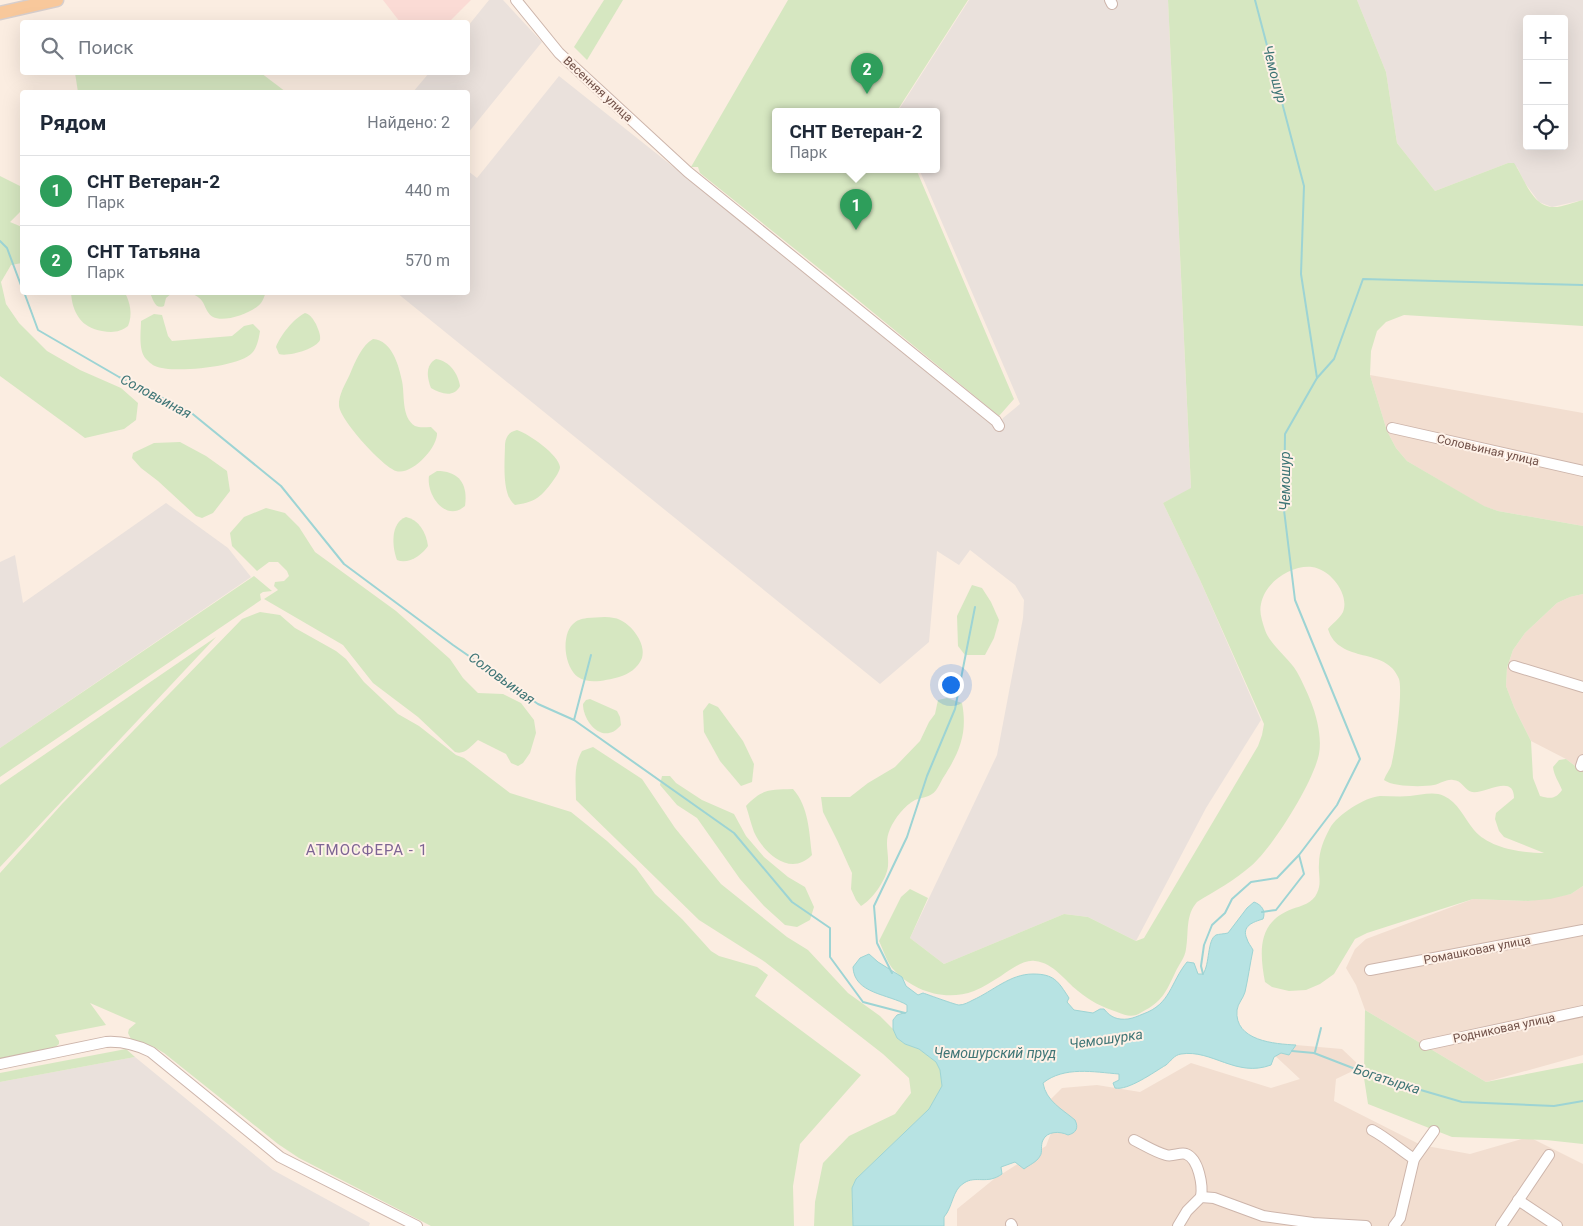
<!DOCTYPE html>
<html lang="ru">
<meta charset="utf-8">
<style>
body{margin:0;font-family:Roboto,sans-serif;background:#f6f6f7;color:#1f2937}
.controls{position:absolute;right:15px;top:15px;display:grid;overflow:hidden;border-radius:5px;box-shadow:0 5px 20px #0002}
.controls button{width:45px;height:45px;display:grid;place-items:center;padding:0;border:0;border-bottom:1px solid #e0e1e3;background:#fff;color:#1f2937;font:25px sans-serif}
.you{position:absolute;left:950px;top:684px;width:18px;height:18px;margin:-12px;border:4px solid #fff;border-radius:50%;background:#1a73e8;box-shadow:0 0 0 8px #1a73e833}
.badge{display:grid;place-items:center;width:32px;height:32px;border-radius:50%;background:#d93025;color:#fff;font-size:16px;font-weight:700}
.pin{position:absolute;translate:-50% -41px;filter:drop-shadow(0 1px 2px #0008)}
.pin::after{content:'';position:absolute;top:26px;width:18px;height:15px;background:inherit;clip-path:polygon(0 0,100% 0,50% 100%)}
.popup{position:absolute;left:772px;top:108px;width:168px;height:65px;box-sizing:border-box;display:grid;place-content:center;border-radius:5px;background:#fff;filter:drop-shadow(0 1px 4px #0005);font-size:16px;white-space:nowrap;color:#747a83}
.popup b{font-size:19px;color:#1f2937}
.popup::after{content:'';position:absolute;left:50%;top:100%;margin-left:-10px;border:10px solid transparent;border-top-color:#fff}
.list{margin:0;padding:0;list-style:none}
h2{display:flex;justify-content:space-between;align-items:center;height:65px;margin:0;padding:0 20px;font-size:21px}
h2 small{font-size:16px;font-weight:400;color:#747a83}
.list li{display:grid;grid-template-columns:32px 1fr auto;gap:15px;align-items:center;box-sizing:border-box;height:70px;padding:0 20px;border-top:1px solid #e0e1e3}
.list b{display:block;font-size:19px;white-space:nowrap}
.list p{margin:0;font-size:16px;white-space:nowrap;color:#747a83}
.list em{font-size:16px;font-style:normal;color:#747a83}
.icon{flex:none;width:28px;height:28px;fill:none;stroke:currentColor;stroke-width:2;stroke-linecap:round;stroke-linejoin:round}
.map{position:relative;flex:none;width:1583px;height:1226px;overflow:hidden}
.search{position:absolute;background:#fff;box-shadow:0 5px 20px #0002;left:20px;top:20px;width:450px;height:55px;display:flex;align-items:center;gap:12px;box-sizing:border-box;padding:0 18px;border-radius:5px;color:#747a83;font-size:19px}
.panel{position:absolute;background:#fff;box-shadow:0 5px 20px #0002;left:20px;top:90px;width:450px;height:205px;border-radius:5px}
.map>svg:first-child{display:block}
</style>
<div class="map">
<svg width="1583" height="1226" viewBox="0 0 1583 1226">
<rect width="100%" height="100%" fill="#fbede1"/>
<g fill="#f2ded0">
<path d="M 1370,375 L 1583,413 L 1583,526 L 1498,511 L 1483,506 L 1407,461 L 1396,448 L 1387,431 Z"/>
<path d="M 1583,594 L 1583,772 L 1566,759 L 1531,741 L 1514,707 L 1506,686 L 1507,668 L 1513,650 L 1525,633 L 1557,603 L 1570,597 Z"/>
<path d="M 1583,886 L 1583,1055 L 1486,1082 L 1365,1010 L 1356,985 L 1346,968 L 1355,949 L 1366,939 L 1473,899 L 1528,901 L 1571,894 Z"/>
<path d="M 1296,1045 L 1342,1049 L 1361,1067 L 1336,1079 L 1334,1101 L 1421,1145 L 1470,1154 L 1529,1137 L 1583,1164 L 1583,1226 L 957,1226 L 957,1209 L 994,1179 L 1046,1146 L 1054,1125 L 1046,1104 L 1062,1088 L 1097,1085 L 1140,1092 L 1191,1063 L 1271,1088 L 1300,1079 L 1269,1050 Z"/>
</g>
<path fill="#fbdbd5" d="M 383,0 L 471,0 L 449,22 L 400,22 Z"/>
<g fill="#eae1dc" fill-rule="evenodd">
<path d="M 489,0 L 503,0 L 542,42 L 468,133 L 468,92 L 413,92 L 429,73 L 468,72 L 468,26 Z"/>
<path d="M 969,0 L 1168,0 L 1191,489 L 1163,503 L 1200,580 L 1261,720 L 1206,808 L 1136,941 L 1088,917 L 1064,914 L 944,964 L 910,938 L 997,755 L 1023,618 L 1024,600 L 1015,585 L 970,550 L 959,565 L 937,551 L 929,642 L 880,684 L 397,293 L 468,292 L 468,171 L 477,178 L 559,76 L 999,426 L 1003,418 L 1020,404 L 919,169 L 936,169 L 936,111 L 898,111 Z"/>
<path d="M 1357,0 L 1583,0 L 1583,200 L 1552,207 L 1539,202 L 1525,183 L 1517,167 L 1508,163 L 1435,191 L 1397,143 L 1386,72 ZM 1527,19 L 1564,19 L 1564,146 L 1527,146 Z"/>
<path d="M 166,503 L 228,548 L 251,577 L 0,748 L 0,562 L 15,555 L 23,603 Z"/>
<path d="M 135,1057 L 273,1170 L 370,1223 L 369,1226 L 0,1226 L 0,1082 Z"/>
</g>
<g fill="#d6e7c1">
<path d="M 604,0 L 623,0 L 587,60 L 574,47 Z"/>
<path d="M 788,0 L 968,0 L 897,111 L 776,111 L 776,169 L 916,169 L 1014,399 L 999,416 L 841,286 L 700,173 L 698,167 L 691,167 Z"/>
<path d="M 1168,0 L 1357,0 L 1386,72 L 1397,143 L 1435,191 L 1508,163 L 1514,163 C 1524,177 1531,205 1552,207 C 1561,208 1574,202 1583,200 L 1583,326 L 1404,315 L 1386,322 L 1377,331 L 1371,351 L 1370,375 L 1387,431 L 1396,448 L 1407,461 L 1484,506 L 1498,511 L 1583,526 L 1583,594 L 1570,597 L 1557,603 L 1525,633 L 1513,650 L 1507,668 L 1506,686 L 1514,707 L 1531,741 L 1533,778 L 1540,796 C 1550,799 1556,799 1562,790 C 1559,782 1554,776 1553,767 L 1559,760 L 1566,759 L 1583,772 L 1583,886 L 1571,894 L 1550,899 L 1528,901 L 1473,899 L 1367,933 L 1355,939 L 1334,974 L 1320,984 L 1306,990 L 1289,991 L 1272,987 L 1265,982 C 1259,950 1258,922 1292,909 C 1301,906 1313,903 1317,893 C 1322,883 1318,874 1319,864 C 1319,851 1324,839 1330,828 C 1337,815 1365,797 1380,796 C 1390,796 1400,797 1410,796 C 1421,795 1434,791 1444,796 C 1458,802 1464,818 1474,830 C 1489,848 1521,853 1544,853 L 1504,837 L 1499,831 L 1495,819 L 1496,813 L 1514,798 C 1514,773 1485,794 1472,792 C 1464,790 1462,780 1453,780 C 1446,779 1440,784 1434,785 C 1423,787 1393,787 1384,780 C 1386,774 1389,771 1391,766 C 1395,753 1403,691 1399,679 C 1387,646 1339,665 1328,629 C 1332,624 1340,618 1343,612 C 1350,594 1330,569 1312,567 C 1291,565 1265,582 1261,604 C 1259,612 1262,621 1265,630 C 1270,645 1288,657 1297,672 C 1302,681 1307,692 1311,702 C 1317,717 1322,738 1319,754 C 1313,783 1273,847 1251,866 C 1235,880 1215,891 1197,902 C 1185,916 1189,932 1186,949 C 1185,958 1179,964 1175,973 C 1166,992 1162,1002 1142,1012 C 1133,1018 1127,1016 1117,1012 C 1102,1007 1090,1001 1078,991 C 1064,980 1054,963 1035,961 C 1024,959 1010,970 1001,976 C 992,981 984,987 974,991 C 945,1002 912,991 892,968 C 886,960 883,949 879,941 L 901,897 L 910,889 L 928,898 L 910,938 L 944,964 L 1064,914 L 1088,917 L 1136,941 L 1144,938 L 1258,746 L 1262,735 L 1264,724 L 1200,580 L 1163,503 L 1191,488 Z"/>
<path d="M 75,73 L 261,73 L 286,92 L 78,92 Z"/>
<path d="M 0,176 L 22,187 L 20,212 L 10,222 L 22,227 L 22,263 L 11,265 L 1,282 L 6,304 L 19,323 L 47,351 L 80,370 L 121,388 L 138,403 L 136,420 L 124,429 L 85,438 L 0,376 Z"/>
<path d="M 71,292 L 125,293 C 130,302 133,315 128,326 C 120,332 113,333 102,331 C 82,328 72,313 71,292 Z"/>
<path d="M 150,293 L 172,293 L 166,298 L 164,306 C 155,310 153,299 150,293 Z"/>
<path d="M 189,293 L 266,293 C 264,296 263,301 261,303 C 253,313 224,323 213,317 C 202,310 208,298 189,293 Z"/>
<path d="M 305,313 C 311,315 313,319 316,324 C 318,329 321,335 320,340 C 316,349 288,357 279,354 L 276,347 C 280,336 293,319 305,313 Z"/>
<path d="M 154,314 L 162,315 L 168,336 L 172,341 L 232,336 L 244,326 L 253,324 L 260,331 C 259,338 257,348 252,353 C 240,367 171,374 155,366 C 152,365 148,361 146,359 C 138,350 141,332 141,321 Z"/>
<path d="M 373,339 C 392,340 399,366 402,381 C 405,395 401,417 415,426 C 420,428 425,427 431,427 L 437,433 C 438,447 412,476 396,471 C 382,466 341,421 339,406 C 338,395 346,383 350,374 C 355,362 362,345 373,339 Z"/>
<path d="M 436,359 C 450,361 458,374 460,386 C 454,398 441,394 431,388 C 427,378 425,365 436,359 Z"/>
<path d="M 517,430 C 529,434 559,455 560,467 C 560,474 543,495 537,498 C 531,502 522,504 515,505 C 501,495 505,460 505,444 C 506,436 509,432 517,430 Z"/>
<path d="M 180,442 L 206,456 L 227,471 L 230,491 L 213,513 L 202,518 L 196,516 L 158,481 L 141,468 L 132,458 L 133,453 L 154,443 Z"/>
<path d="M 437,471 C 460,471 468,485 465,506 C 446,523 426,495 429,476 Z"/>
<path d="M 266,508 L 285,513 L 299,527 L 315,552 L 396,611 L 450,659 L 463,678 L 478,693 L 503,694 L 521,703 L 534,720 L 536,733 L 530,753 L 523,763 L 518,766 L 511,763 L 506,754 L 478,740 C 470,747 465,755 455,752 L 418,717 L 373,683 L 343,645 L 264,599 L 278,590 L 274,586 L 275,582 L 284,581 L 289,576 L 287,571 L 278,562 L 269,562 L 257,571 L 232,546 L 230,533 L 244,517 Z"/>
<path d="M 406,517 C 419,520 426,532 428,546 C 422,555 408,565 397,560 C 392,547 390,523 406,517 Z"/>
<path d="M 254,576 L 272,591 L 263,592 L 260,594 L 261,600 L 0,777 L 0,748 Z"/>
<path d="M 972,585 L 982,588 L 991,602 L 999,620 L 994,638 L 985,655 L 965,655 L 958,646 L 957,616 Z"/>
<path d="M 260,612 L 280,615 L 295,628 L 336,651 L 346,659 L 364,682 L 398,714 L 419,726 L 456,755 L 464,758 L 510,793 L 571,812 L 607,841 L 636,868 L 655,894 L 682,919 L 711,951 L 719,956 L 757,967 L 768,975 L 755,996 L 861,1075 L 800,1144 L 793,1186 L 794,1226 L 431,1226 L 299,1158 L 278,1144 L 164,1053 L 154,1047 L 131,1039 L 128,1033 L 129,1029 L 136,1023 L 90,1003 L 106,1025 L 55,1035 L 59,1041 L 59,1044 L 52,1050 L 0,1061 L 0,873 L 62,804 L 242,619 Z"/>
<path d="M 587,618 C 595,618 605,616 614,618 C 629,620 647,643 642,658 C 638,668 629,674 619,677 C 607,680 589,685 578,677 C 564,667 561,635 573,624 C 577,620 581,619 587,618 Z"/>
<path d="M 216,637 L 0,867 L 0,785 Z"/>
<path d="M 947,698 L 962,703 C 968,734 959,753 943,778 C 940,783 937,791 932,794 C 928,797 920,798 915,800 C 904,806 895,818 890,829 C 884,843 889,851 888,866 C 887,879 872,900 861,906 L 856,900 L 851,889 L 852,873 L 838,842 L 823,812 L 821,797 L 850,797 L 868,783 L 895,767 L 920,741 L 929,722 L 935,714 L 938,700 Z"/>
<path d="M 590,699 L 617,711 L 620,717 L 621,725 C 604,746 583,723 583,704 L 586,700 Z"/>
<path d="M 709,703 L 718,707 L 743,741 L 754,764 L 752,782 L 741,786 L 720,761 L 704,732 L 703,711 Z"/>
<path d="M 593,747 L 642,779 L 675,828 L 721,884 L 787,937 L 808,950 L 848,993 L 880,1016 L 893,1029 L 897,1038 L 905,1044 L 919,1049 L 936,1062 L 940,1070 L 942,1086 L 929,1109 L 856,1179 L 852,1188 L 853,1226 L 814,1226 L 815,1202 L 823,1163 L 849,1136 L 895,1114 L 911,1093 L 909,1078 L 883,1054 L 765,962 L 699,920 L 576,800 C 576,783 573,766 582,751 Z"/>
<path d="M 662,776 L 670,776 L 676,783 L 702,800 L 734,814 L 746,836 L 764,857 L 788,877 L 805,887 L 814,907 L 810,920 L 797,927 L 785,925 L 764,906 L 740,879 L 697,818 L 677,805 L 660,785 Z"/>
<path d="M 793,789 C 809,807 809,832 812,855 C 791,877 764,854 754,832 C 751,824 749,815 746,806 C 763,788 770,790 793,789 Z"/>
<path d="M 1365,1010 L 1486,1082 L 1583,1063 L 1583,1144 L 1546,1140 L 1452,1137 L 1368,1104 L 1364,1078 Z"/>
<path d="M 126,1049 L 135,1057 L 0,1082 L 0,1073 Z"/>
</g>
<path fill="#b7e3e3" stroke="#9dd4d4" d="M 1254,902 C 1262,905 1266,911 1263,919 C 1253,922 1241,926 1247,939 C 1248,943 1251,946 1253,950 C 1250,964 1248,979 1245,992 C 1243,999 1238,1003 1237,1010 C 1234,1041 1275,1044 1296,1045 L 1289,1055 L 1281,1053 L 1274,1057 L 1271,1065 C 1236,1078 1212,1049 1181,1054 C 1174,1055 1171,1061 1166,1065 C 1154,1072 1128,1091 1115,1088 L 1113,1083 L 1119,1080 L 1119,1074 C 1094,1072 1064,1066 1043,1083 C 1046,1101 1062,1109 1075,1120 C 1079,1128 1076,1133 1068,1135 C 1060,1131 1047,1131 1043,1140 C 1040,1146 1043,1152 1040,1156 C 1037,1162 1029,1165 1024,1169 L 1015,1162 L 1001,1167 L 1002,1174 C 987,1185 976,1175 964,1183 C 952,1190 953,1207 944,1217 L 944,1226 L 853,1226 L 852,1188 L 856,1179 L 929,1109 L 942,1086 L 940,1070 L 936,1062 L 919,1049 L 905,1044 L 897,1038 L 893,1029 L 893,1020 L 897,1015 L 907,1012 L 907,1005 C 889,994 854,994 853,967 L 860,958 L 869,954 L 878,962 L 902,977 L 906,986 L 918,995 L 923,993 C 929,995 956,1005 959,1005 C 964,1005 969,1002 973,1000 C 993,991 1010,974 1033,974 C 1054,974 1058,981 1069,998 L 1067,1002 L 1074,1010 L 1093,1013 L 1100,1009 L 1104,1009 C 1111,1018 1118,1020 1128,1019 C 1134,1018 1138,1016 1143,1014 C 1171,1004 1170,983 1187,962 L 1194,963 L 1198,974 L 1203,974 C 1210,964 1207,940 1216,935 C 1219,934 1224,934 1228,933 L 1247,908 Z"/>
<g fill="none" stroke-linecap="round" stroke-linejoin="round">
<g stroke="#9dd4d4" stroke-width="2">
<path d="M 1255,0 L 1304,186 L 1301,274 L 1317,378 L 1285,434 L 1284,510 L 1295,600 L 1360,759 L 1337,805 L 1299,855 L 1304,874 L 1276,910 L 1262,912"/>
<path d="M 0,241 L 7,248 L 22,288"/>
<path d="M 24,292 L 38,330 L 119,377 L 189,411 L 281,486 L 344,564 L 453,645 L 538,704 L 574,720 L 734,833 L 792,902 L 830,928 L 830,957 L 863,1002 L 905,1013"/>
<path d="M 1317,378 L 1334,359 L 1363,279 L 1583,285"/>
<path d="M 574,720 L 591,655"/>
<path d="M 892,973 L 877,943 L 874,906 L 907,837 L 927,776 L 955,709 L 975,607"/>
<path d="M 1203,974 L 1201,966 L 1204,945 L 1212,925 L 1225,913 L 1232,899 L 1251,882 L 1277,878 L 1299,855"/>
<path d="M 1292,1051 L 1314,1053 L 1376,1077 L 1462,1102 L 1554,1106 L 1583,1101"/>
<path d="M 1315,1052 L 1321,1028"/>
</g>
<g stroke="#cdb5ab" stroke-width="12">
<g id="minor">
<path d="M 516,0 L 559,53 L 688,172 L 996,421 L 999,426"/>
<path d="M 1110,0 L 1112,4"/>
<path d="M 1392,428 L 1583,471"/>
<path d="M 1514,666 L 1583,687"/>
<path d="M 1581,766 L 1583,760"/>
<path d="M 1370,970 L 1583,930"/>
<path d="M 1425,1045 L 1583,1011"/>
<path d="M 0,1064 L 106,1042 C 122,1041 137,1045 151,1052 L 280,1157 L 417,1226"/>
<path d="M 1372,1130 C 1387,1138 1399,1149 1414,1159"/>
<path d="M 1134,1140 C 1144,1145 1155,1152 1166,1155 C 1173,1157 1180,1152 1186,1154 C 1199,1159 1203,1186 1201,1197"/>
<path d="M 1518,1200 L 1557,1226"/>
<path d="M 1011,1224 L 1012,1226"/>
<path d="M 1178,1226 L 1187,1211 L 1201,1197 L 1214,1198 L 1263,1216 L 1313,1223 L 1366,1226"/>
<path d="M 1394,1226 L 1400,1218 L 1414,1159 L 1434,1131"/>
<path d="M 1501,1226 L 1549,1155"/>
</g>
</g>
<g stroke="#d7cecc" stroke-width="15">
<path id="major" d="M 0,13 L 57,0"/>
</g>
<use href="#minor" stroke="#fff" stroke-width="10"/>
<use href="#major" stroke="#f8c89b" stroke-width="12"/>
</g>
<g text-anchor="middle" stroke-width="4" stroke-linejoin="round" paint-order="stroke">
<g font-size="12" fill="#715149" stroke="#fef1e7">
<text transform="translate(598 89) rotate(43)" y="4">Весенняя улица</text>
<text transform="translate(1488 450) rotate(13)" y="4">Соловьиная улица</text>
<text transform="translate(1477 950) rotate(-11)" y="4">Ромашковая улица</text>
<text transform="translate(1504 1028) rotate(-12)" y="4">Родниковая улица</text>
</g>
<g font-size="14" font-style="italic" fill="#3e7576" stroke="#fef1e7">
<text transform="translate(1275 74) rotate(75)" y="5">Чемошур</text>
<text transform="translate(156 396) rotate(28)" y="5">Соловьиная</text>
<text transform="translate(1285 481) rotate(-90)" y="5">Чемошур</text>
<text transform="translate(502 678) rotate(36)" y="5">Соловьиная</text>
<text transform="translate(1106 1039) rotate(-8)" y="5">Чемошурка</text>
<text x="995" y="1058">Чемошурский пруд</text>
<text transform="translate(1387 1079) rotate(18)" y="5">Богатырка</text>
</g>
<g font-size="15" letter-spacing="1" fill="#7d6594" stroke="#fef1e7">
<text x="367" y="855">АТМОСФЕРА - 1</text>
</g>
</g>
</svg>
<div class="controls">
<button>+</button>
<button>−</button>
<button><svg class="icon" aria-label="locate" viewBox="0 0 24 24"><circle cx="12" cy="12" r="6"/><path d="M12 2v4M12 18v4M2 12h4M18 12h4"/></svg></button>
</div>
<div class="you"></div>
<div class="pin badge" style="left:856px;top:230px;background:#2e9e5b">1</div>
<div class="popup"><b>СНТ Ветеран-2</b>Парк</div>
<div class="pin badge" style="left:867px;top:94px;background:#2e9e5b">2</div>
<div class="search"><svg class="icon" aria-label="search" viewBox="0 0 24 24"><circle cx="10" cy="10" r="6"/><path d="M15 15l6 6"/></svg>Поиск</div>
<section class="panel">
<h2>Рядом<small>Найдено: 2</small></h2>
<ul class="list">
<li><span class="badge" style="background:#2e9e5b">1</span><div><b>СНТ Ветеран-2</b><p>Парк</p></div><em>440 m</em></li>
<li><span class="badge" style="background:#2e9e5b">2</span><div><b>СНТ Татьяна</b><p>Парк</p></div><em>570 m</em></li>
</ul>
</section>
</div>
